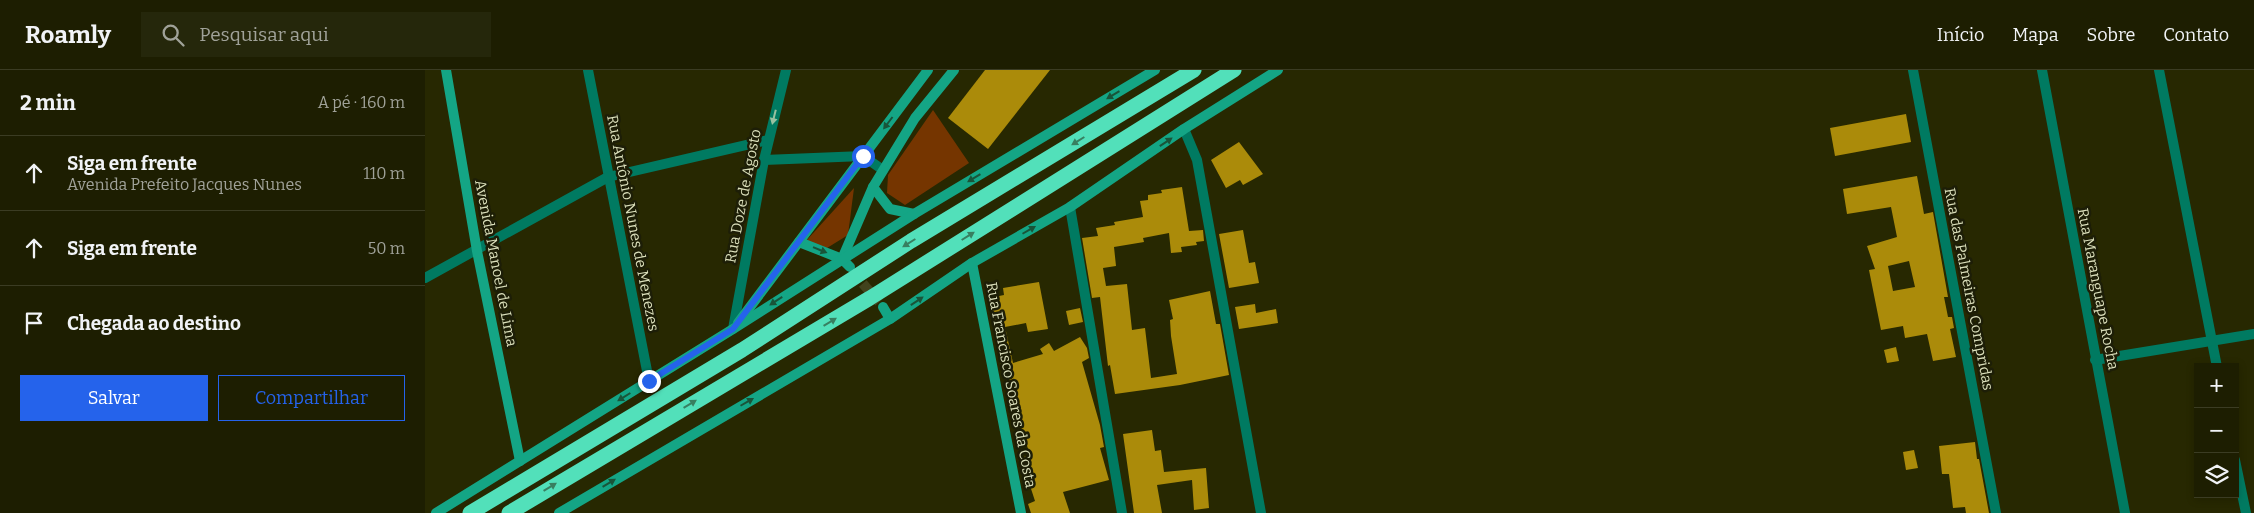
<!DOCTYPE html>
<html lang="pt">
<meta charset="utf-8">
<style>
body{margin:0;font-family:Bitter,serif;background:#25270b;color:#f1f3f6}
.controls{position:absolute;right:15px;bottom:15px;display:grid;overflow:hidden;border-radius:0px;box-shadow:0 2px 8px #0003}
.controls button{width:45px;height:45px;display:grid;place-items:center;padding:0;border:0;border-bottom:1px solid #3b3c23;background:#1d1e01;color:#f1f3f6;font:25px sans-serif}
.stop{position:absolute;width:15px;height:15px;margin:-11px;border:4px solid #2563eb;border-radius:50%;background:#fff}
.stop.end{background:#2563eb;border-color:#fff;box-shadow:0 1px 5px #0008}
.list{margin:0;padding:0;list-style:none}
h2{display:flex;justify-content:space-between;align-items:center;height:65px;margin:0;padding:0 20px;font-size:21px}
h2 small{font-size:16px;font-weight:400;color:#a0a299}
.list li{display:grid;grid-template-columns:32px 1fr auto;gap:15px;align-items:center;box-sizing:border-box;height:75px;padding:0 20px;border-top:1px solid #3b3c23}
.list b{display:block;font-size:19px;white-space:nowrap}
.list p{margin:0;font-size:16px;white-space:nowrap;color:#a0a299}
.list em{font-size:16px;font-style:normal;color:#a0a299}
.actions{display:flex;gap:10px;padding:15px 20px}
.actions a{flex:1;padding:11px 0;border:1px solid #2563eb;border-radius:0px;text-align:center;font-size:18px;color:#2563eb}
.actions .main{background:#2563eb;color:#fff}
.icon{flex:none;width:28px;height:28px;fill:none;stroke:currentColor;stroke-width:2;stroke-linecap:round;stroke-linejoin:round}
.map{position:relative;flex:none;width:1829px;height:443px;overflow:hidden}
header{display:flex;align-items:center;gap:30px;box-sizing:border-box;height:70px;padding:0 25px;background:#1d1e01;border-bottom:1px solid #3b3c23}
header strong{font-size:24px}
nav{display:flex;gap:28px;margin-inline-start:auto;font-size:18px}
.search{width:350px;height:45px;background:#25270b;display:flex;align-items:center;gap:12px;box-sizing:border-box;padding:0 18px;border-radius:0px;color:#a0a299;font-size:19px}
main{display:flex}
aside{flex:1;background:#1d1e01}
.map>svg:first-child{display:block}
</style>
<header>
<strong>Roamly</strong>
<div class="search"><svg class="icon" aria-label="search" viewBox="0 0 24 24"><circle cx="10" cy="10" r="6"/><path d="M15 15l6 6"/></svg>Pesquisar aqui</div>
<nav><a>Início</a><a>Mapa</a><a>Sobre</a><a>Contato</a></nav>
</header>
<main>
<aside>
<h2>2 min<small>A pé · 160 m</small></h2>
<ul class="list">
<li><svg class="icon" aria-label="ahead" viewBox="0 0 24 24"><path d="M12 20V5M6 11l6-6 6 6"/></svg><div><b>Siga em frente</b><p>Avenida Prefeito Jacques Nunes</p></div><em>110 m</em></li>
<li><svg class="icon" aria-label="ahead" viewBox="0 0 24 24"><path d="M12 20V5M6 11l6-6 6 6"/></svg><div><b>Siga em frente</b></div><em>50 m</em></li>
<li><svg class="icon" aria-label="arrive" viewBox="0 0 24 24"><path d="M6 21V4h12l-3 4 3 4H6"/></svg><div><b>Chegada ao destino</b></div></li>
</ul>
<div class="actions"><a class="main">Salvar</a><a>Compartilhar</a></div>
</aside>
<div class="map">
<svg width="1829" height="443" viewBox="0 0 1829 443">
<rect width="100%" height="100%" fill="#272801"/>
<g fill="#753500">
<path d="M 508,40 L 544,93 L 480,135 L 462,123 L 463,105 Z"/>
<path d="M 429,118 L 423,165 L 402,178 L 381,171 Z"/>
</g>
<g fill="#ab8b0a" fill-rule="evenodd">
<path d="M 560,0 L 625,0 L 563,79 L 523,48 Z"/>
<path d="M 1481,44 L 1486,72 L 1410,86 L 1405,58 Z"/>
<path d="M 814,72 L 838,104 L 818,115 L 815,110 L 801,118 L 786,90 Z"/>
<path d="M 1492,106 L 1499,144 L 1508,142 L 1523,227 L 1519,227 L 1523,247 L 1527,247 L 1529,258 L 1525,259 L 1531,287 L 1508,291 L 1502,264 L 1480,268 L 1478,256 L 1456,260 L 1444,200 L 1450,199 L 1442,176 L 1472,167 L 1466,137 L 1422,144 L 1418,119 ZM 1484,191 L 1490,217 L 1468,221 L 1463,196 Z"/>
<path d="M 757,117 L 764,161 L 778,160 L 779,171 L 771,172 L 772,175 L 756,177 L 757,182 L 746,183 L 744,163 L 718,168 L 719,172 L 689,177 L 691,196 L 678,198 L 681,216 L 702,214 L 707,260 L 720,258 L 726,308 L 752,304 L 746,266 L 745,250 L 748,249 L 744,230 L 785,221 L 791,254 L 795,254 L 804,305 L 755,315 L 690,324 L 685,295 L 683,296 L 675,227 L 667,228 L 657,168 L 673,166 L 671,158 L 690,155 L 689,152 L 718,147 L 715,131 L 723,130 L 723,125 L 737,123 L 736,120 Z"/>
<path d="M 818,160 L 824,193 L 830,192 L 834,213 L 804,218 L 794,164 Z"/>
<path d="M 614,212 L 623,259 L 603,262 L 601,253 L 580,257 L 588,293 L 618,284 L 615,279 L 624,273 L 629,281 L 655,267 L 662,278 L 664,288 L 657,292 L 675,355 L 679,377 L 675,378 L 684,410 L 638,422 L 645,443 L 606,443 L 603,434 L 610,431 L 596,388 L 605,385 L 574,288 L 572,279 L 574,278 L 564,228 L 579,225 L 578,218 Z"/>
<path d="M 830,234 L 831,243 L 851,239 L 853,253 L 814,259 L 810,237 Z"/>
<path d="M 655,238 L 658,252 L 644,255 L 641,241 Z"/>
<path d="M 1471,277 L 1474,291 L 1462,293 L 1459,280 Z"/>
<path d="M 727,360 L 730,381 L 736,380 L 739,402 L 781,398 L 784,438 L 769,440 L 767,410 L 732,415 L 737,443 L 709,443 L 698,364 Z"/>
<path d="M 1550,372 L 1552,389 L 1554,389 L 1564,443 L 1541,443 L 1540,437 L 1528,438 L 1524,404 L 1517,404 L 1514,376 Z"/>
<path d="M 1489,380 L 1493,398 L 1481,400 L 1478,382 Z"/>
</g>
<g fill="none" stroke-linecap="round" stroke-linejoin="round">
<path stroke="#42431d" stroke-width="10" stroke-dasharray="10 5" stroke-linecap="butt" d="M 428,202 L 458,237"/>
<g stroke="#007a61" stroke-width="10">
<path d="M 163,0 L 224,311"/>
<path d="M 1488,0 L 1571,443"/>
<path d="M 1617,0 L 1700,443"/>
<path d="M 1734,0 L 1792,297"/>
<path d="M 759,59 L 772,90 L 836,443"/>
<path d="M 339,90 L 438,86 L 458,100"/>
<path d="M 645,137 L 697,443"/>
<path d="M 0,208 L 183,107 L 343,70"/>
<path d="M 308,259 L 339,90 L 361,0"/>
<path d="M 1670,290 L 1829,264"/>
<path d="M 1810,390 L 1821,443"/>
</g>
<g stroke="#14a585" stroke-width="10">
<path d="M 21,0 L 52,181 L 95,391"/>
<path d="M 448,117 L 465,139 L 489,144"/>
<path d="M 374,172 L 417,189 L 425,197"/>
<path d="M 417,189 L 448,117 L 490,48 L 529,0"/>
<path d="M 547,193 L 596,443"/>
<path d="M 458,237 L 465,249"/>
<path d="M 313,253 L 503,0"/>
<path d="M 11,443 L 308,259 L 489,144 L 730,0"/>
<path d="M 134,443 L 465,249 L 547,193 L 645,137 L 759,59 L 853,0"/>
</g>
<g stroke="#52e0ba" stroke-width="15">
<path d="M 45,443 L 317,280 L 486,171 L 769,0"/>
<path d="M 84,443 L 445,228 L 809,0"/>
</g>
</g>
<defs><path id="oneway-solid" d="M-6-.8H1V-3.2L6.5 0L1 3.2V.8H-6Z" transform="scale(1.25)"/></defs>
<g fill="#195439">
<use href="#oneway-solid" transform="translate(688 25) rotate(149)"/>
<use href="#oneway-solid" transform="translate(463 53) rotate(127)"/>
<use href="#oneway-solid" transform="translate(741 72) rotate(-34)"/>
<use href="#oneway-solid" transform="translate(549 108) rotate(149)"/>
<use href="#oneway-solid" transform="translate(604 160) rotate(-30)"/>
<use href="#oneway-solid" transform="translate(395 180) rotate(22)"/>
<use href="#oneway-solid" transform="translate(351 231) rotate(147)"/>
<use href="#oneway-solid" transform="translate(492 231) rotate(-34)"/>
<use href="#oneway-solid" transform="translate(199 327) rotate(148)"/>
<use href="#oneway-solid" transform="translate(322 332) rotate(-30)"/>
<use href="#oneway-solid" transform="translate(184 413) rotate(-31)"/>
</g>
<use fill="#99c1a0" href="#oneway-solid" transform="translate(349 47) rotate(104)"/>
<g fill="#387f60">
<use href="#oneway-solid" transform="translate(653 71) rotate(148)"/>
<use href="#oneway-solid" transform="translate(543 166) rotate(-32)"/>
<use href="#oneway-solid" transform="translate(484 173) rotate(148)"/>
<use href="#oneway-solid" transform="translate(405 252) rotate(-31)"/>
<use href="#oneway-solid" transform="translate(265 334) rotate(-31)"/>
<use href="#oneway-solid" transform="translate(125 417) rotate(-31)"/>
</g>
<g fill="none" stroke-linecap="round" stroke-linejoin="round">
<path stroke="#2563eb" stroke-width="6" d="M 224,311 L 308,259 L 438,86"/>
</g>
<g text-anchor="middle" stroke-width="5" stroke-linejoin="round" paint-order="stroke">
<g font-size="15" fill="#dbdfbb" stroke="#1d1e07">
<text transform="translate(318 126) rotate(-79)" y="5">Rua Doze de Agosto</text>
<text transform="translate(208 153) rotate(79)" y="5">Rua Antônio Nunes de Menezes</text>
<text transform="translate(71 193) rotate(79)" y="5">Avenida Manoel de Lima</text>
<text transform="translate(1544 219) rotate(79)" y="5">Rua das Palmeiras Compridas</text>
<text transform="translate(1673 219) rotate(79)" y="5">Rua Maranguape Rocha</text>
<text transform="translate(586 315) rotate(79)" y="5">Rua Francisco Soares da Costa</text>
</g>
</g>
</svg>
<div class="controls">
<button>+</button>
<button>−</button>
<button><svg class="icon" aria-label="layers" viewBox="0 0 24 24"><path d="M12 4l9 5-9 5-9-5zM3 14l9 5 9-5"/></svg></button>
</div>
<div class="stop" style="left:438px;top:86px"></div>
<div class="stop end" style="left:224px;top:311px"></div>
</div>
</main>
